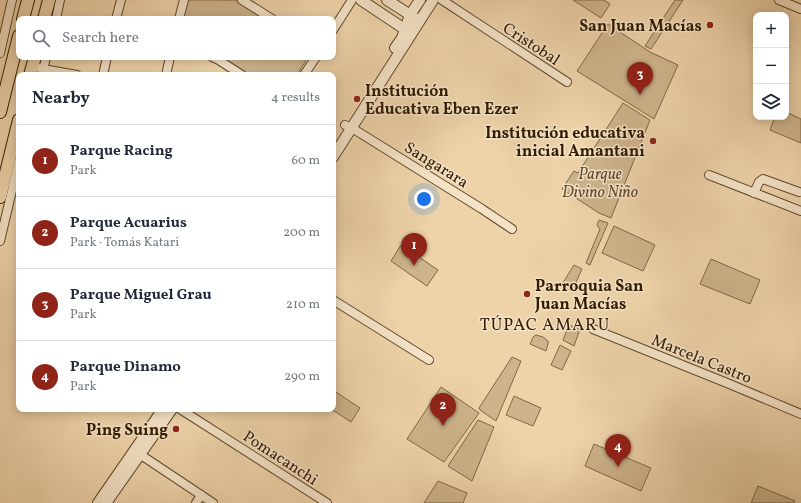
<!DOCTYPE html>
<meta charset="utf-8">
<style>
body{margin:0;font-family:Vollkorn,serif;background:#f6f6f7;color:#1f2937}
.controls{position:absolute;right:12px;top:12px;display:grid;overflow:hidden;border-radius:8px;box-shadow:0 2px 10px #0003}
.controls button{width:36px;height:36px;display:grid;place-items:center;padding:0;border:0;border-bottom:1px solid #e0e1e3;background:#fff;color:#1f2937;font:20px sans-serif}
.you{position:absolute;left:424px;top:199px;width:14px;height:14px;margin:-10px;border:3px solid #fff;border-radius:50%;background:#1a73e8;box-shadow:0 0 0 6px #1a73e833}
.badge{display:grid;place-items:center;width:26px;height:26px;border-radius:50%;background:#8f2418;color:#fff;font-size:13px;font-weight:700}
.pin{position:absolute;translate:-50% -33px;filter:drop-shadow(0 1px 2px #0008)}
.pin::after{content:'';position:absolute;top:21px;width:14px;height:12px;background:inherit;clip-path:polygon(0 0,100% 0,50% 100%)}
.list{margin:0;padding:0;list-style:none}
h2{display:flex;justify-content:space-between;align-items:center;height:52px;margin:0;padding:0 16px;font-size:17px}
h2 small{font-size:13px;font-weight:400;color:#747a83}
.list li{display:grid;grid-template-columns:26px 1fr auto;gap:12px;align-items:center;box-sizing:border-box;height:72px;padding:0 16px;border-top:1px solid #e0e1e3}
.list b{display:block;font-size:15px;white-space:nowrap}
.list p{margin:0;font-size:13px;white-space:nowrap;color:#747a83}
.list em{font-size:13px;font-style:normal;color:#747a83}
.icon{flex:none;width:22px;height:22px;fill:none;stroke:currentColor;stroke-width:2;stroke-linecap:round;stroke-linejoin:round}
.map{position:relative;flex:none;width:801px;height:503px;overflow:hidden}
.search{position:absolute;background:#fff;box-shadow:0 2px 10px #0003;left:16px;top:16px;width:320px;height:44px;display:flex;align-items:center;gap:10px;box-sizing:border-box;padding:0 14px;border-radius:8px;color:#747a83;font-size:15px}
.panel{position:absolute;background:#fff;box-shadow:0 2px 10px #0003;left:16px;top:72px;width:320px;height:340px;border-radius:8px}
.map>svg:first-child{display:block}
</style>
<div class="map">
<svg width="801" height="503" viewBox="0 0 801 503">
<rect width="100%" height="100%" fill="#eed3a9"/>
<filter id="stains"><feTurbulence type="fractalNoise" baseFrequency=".005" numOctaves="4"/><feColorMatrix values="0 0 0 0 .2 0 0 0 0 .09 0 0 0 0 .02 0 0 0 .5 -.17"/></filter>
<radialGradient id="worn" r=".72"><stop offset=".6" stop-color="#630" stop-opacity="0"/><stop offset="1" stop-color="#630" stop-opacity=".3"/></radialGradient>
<g fill="#ceb48c" stroke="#806846">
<path d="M 189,0 L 235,0 L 265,19 L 183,19 L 187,4 Z"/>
<path d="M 573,0 L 604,0 L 610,4 L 601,18 Z"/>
<path d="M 675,0 L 683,0 L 651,49 L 645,46 Z"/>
<path d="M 608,24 L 650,52 L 678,65 L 654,119 L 577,71 Z"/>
<path d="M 222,57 L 308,57 L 297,75 L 248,75 Z"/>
<path d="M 623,103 L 650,120 L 611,218 L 599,213 L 562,189 L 574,171 L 578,173 Z"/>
<path d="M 786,112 L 801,119 L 801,143 L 770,130 L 775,117 L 786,117 Z"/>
<path d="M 599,220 L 608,223 L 590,265 L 586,263 L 600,229 L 597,225 Z"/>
<path d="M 614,226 L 655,245 L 643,271 L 602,253 Z"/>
<path d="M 401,245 L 438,270 L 427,286 L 391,261 Z"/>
<path d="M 711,259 L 760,280 L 750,304 L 700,284 Z"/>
<path d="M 574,265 L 582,269 L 572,291 L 561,286 Z"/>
<path d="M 569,325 L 580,329 L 574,346 L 563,340 Z"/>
<path d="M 536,335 L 543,337 L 548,341 L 548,344 L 546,351 L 530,344 L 533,337 Z"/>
<path d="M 560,345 L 571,351 L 562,370 L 551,365 Z"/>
<path d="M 512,357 L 521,361 L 496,421 L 480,410 L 479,408 Z"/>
<path d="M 441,387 L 479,413 L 444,462 L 407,439 Z"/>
<path d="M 333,390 L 360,408 L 351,422 L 331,409 L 333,409 Z"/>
<path d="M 514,396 L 541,408 L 533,426 L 506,415 Z"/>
<path d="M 478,420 L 494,427 L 472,481 L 448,466 Z"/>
<path d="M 594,444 L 651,468 L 641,491 L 585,466 Z"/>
<path d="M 438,481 L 467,493 L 463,503 L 424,503 Z"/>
<path d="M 758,486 L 795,501 L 794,503 L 751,503 Z"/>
</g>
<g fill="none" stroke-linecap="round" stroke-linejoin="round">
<g stroke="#61492a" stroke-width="10">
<g id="minor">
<path d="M 242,0 L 272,19"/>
<path d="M 442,0 L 567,82"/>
<path d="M 779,0 L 801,9"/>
<path d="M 56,19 L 60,0"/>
<path d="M 116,19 L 121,0"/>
<path d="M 179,19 L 184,0"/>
<path d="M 333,30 L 352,0"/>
<path d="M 0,53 L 12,0"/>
<path d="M 212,57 L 217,59 L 242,75"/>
<path d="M 32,66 L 43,69 L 77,75"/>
<path d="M 42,75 L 46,57"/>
<path d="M 103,75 L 107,57"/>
<path d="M 166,75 L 170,57"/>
<path d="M 304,75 L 316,57"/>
<path d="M 345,125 L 352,128 L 482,209 L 512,229"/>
<path d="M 709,175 L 801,211"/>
<path d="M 754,193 L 759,182 L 763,179 L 799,192"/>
<path d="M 0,241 L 19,161"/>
<path d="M 333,300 L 429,360"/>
<path d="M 593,329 L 727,383 L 801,414"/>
<path d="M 180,409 L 327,503"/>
<path d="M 135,451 L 213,503"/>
<path d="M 196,503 L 201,495"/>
</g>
</g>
<g stroke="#61492a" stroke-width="12">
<g id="tertiary">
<path d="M 361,0 L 409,32"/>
<path d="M 387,0 L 415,18"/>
<path d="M 395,48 L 402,38 L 410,15 L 420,0"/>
<path d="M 333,157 L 433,0"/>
<path d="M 98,503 L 163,409"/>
<path d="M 106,503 L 172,409"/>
</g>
</g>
<g stroke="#321b00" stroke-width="14">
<g id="primary">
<path d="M 23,19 L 28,0"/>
<path d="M 44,19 L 49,0"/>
<path d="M 30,75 L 35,57"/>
<path d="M 0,112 L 19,36"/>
<path d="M 0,197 L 19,120"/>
</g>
</g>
<use href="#minor" stroke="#f4e2c7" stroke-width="8"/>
<use href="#tertiary" stroke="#f4e2c7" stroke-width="10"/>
<use href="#primary" stroke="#eed3a9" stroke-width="12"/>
</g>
<g fill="#8f2418" stroke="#f4e2c7" stroke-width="1.5">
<circle cx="710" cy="25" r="4"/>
<circle cx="357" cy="99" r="4"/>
<circle cx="653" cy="141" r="4"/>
<circle cx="527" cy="294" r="4"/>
<circle cx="176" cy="429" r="4"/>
</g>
<g text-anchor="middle" stroke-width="3" stroke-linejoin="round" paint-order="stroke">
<g font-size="16" font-weight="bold" fill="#321b00" stroke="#f4e2c7" text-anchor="end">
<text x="702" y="31">San Juan Macías</text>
<text x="365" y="96" text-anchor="start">Institución<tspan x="365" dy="18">Educativa Eben Ezer</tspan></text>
<text x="645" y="138">Institución educativa<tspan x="645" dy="18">inicial Amantani</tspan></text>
<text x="535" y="291" text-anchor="start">Parroquia San<tspan x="535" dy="18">Juan Macías</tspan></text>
<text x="168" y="435">Ping Suing</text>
</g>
<g font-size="16" fill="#321b00" stroke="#f4e2c7">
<text transform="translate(532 43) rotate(33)" y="6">Cristobal</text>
<text transform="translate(437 164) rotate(32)" y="6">Sangarara</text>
<text transform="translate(702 358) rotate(22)" y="6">Marcela Castro</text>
<text transform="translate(281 457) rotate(33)" y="6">Pomacanchi</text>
</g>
<g font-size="16" font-style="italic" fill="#61492a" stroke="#f4e2c7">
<text x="600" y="179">Parque<tspan x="600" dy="18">Divino Niño</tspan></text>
</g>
<g font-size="17" letter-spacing="1" fill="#321b00" stroke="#f4e2c7">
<text x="545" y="330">TÚPAC AMARU</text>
</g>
</g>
<rect width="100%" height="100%" filter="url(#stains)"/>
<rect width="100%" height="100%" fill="url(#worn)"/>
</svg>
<div class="controls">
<button>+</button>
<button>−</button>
<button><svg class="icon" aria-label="layers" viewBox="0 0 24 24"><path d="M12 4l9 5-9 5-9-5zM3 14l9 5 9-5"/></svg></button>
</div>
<div class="you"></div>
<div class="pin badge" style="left:414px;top:266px">1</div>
<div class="pin badge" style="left:443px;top:426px">2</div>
<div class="pin badge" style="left:640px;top:95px">3</div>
<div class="pin badge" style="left:618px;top:467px">4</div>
<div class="search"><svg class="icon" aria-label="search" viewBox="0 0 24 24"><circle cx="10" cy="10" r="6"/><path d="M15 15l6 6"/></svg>Search here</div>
<section class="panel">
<h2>Nearby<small>4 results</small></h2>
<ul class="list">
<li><span class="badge">1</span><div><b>Parque Racing</b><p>Park</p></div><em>60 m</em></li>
<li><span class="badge">2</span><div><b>Parque Acuarius</b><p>Park · Tomás Katari</p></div><em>200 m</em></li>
<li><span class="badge">3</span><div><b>Parque Miguel Grau</b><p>Park</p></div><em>210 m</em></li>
<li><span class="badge">4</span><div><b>Parque Dinamo</b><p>Park</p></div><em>290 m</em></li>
</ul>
</section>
</div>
